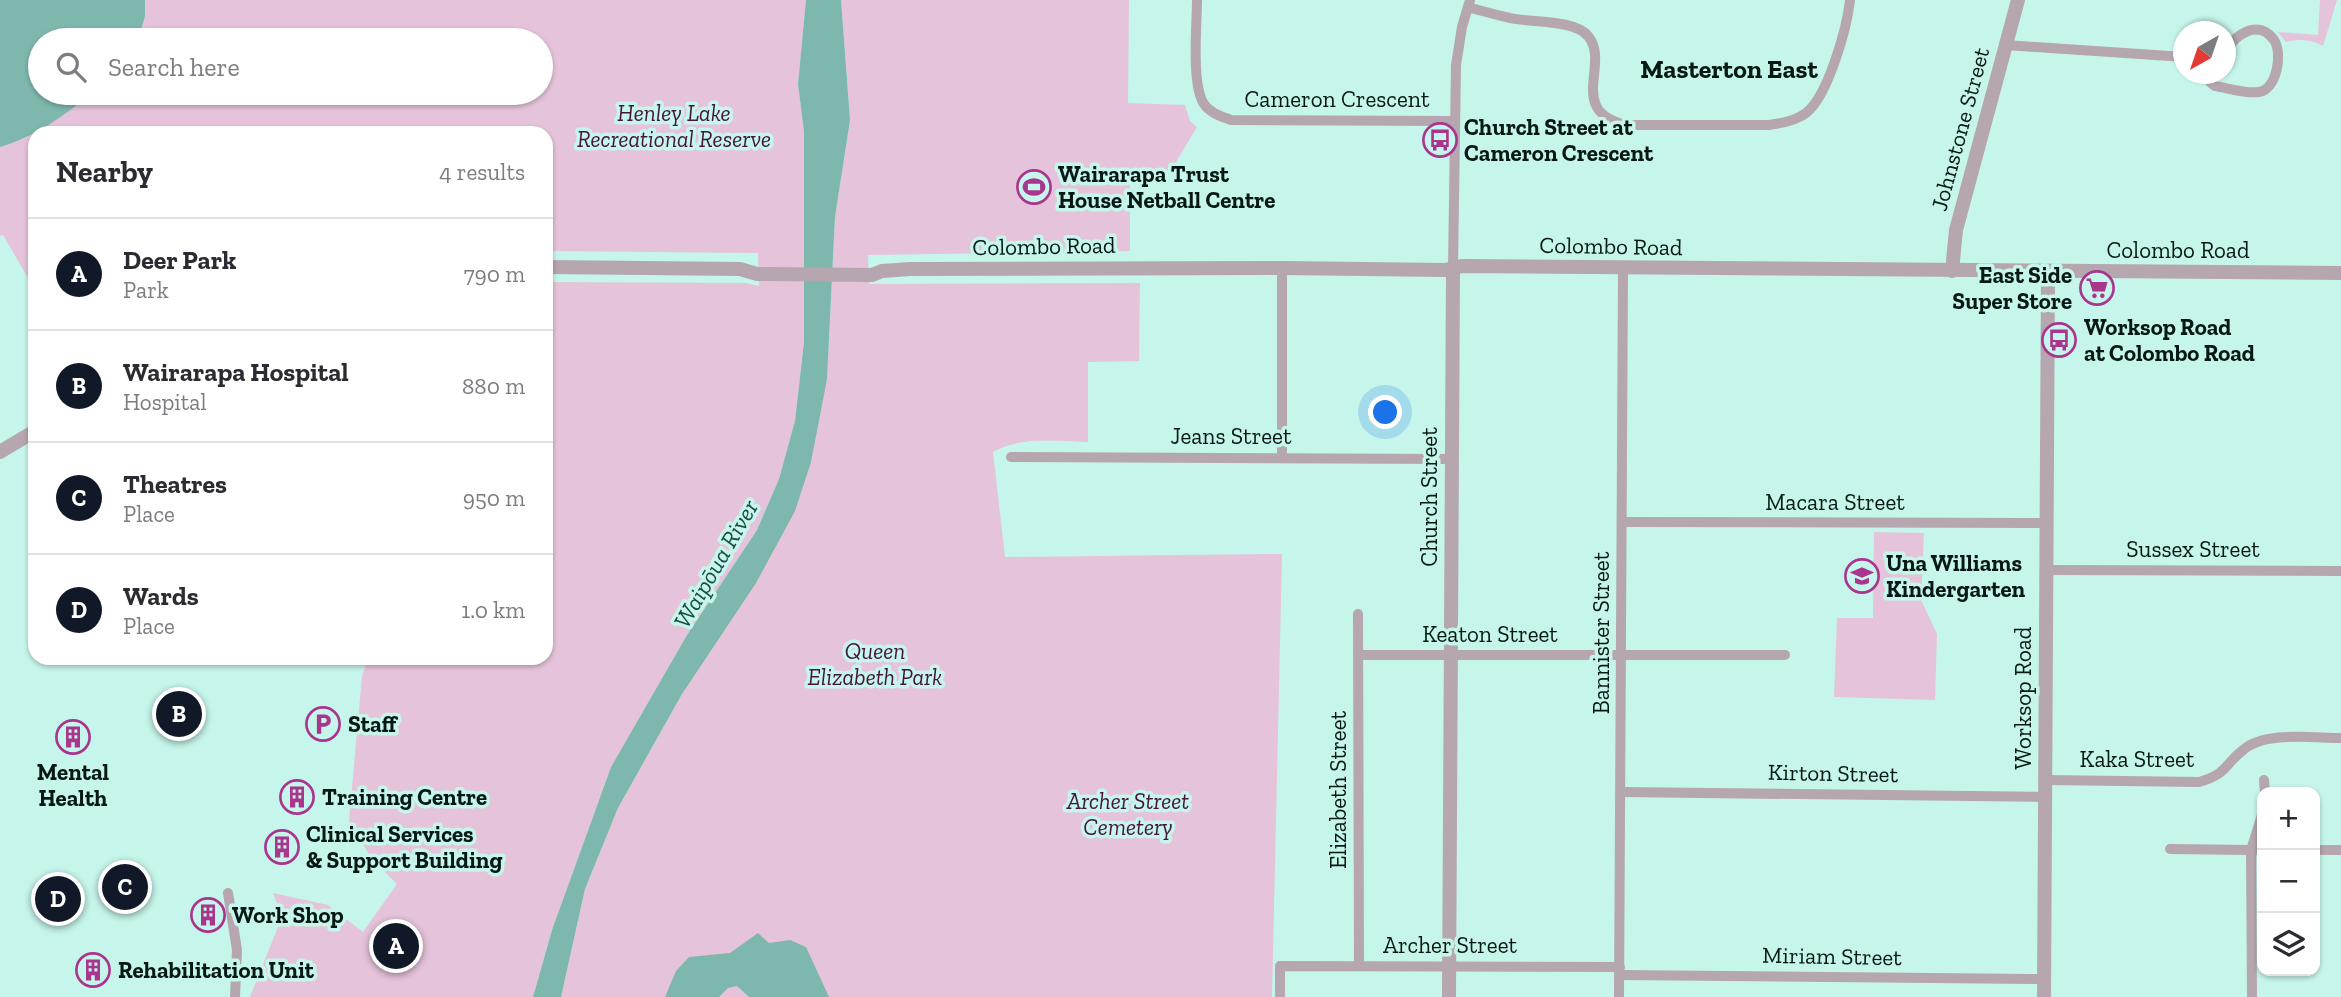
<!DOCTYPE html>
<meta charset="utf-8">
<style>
body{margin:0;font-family:"Zilla Slab",serif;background:#f7f7f7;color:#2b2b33}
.controls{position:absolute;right:21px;bottom:21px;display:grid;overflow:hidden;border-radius:14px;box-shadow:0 2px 5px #0004}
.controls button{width:63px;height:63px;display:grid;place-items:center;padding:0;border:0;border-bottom:2px solid #e1e1e2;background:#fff;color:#2b2b33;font:35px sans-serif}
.compass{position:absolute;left:2173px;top:21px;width:63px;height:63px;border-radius:50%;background:#fff;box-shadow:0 2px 5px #0004;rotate:220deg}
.you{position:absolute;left:1386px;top:413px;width:24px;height:24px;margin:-18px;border:5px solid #fff;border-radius:50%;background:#1a73e8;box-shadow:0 0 0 10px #1a73e833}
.badge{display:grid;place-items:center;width:46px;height:46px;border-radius:50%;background:#111827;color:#fff;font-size:23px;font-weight:700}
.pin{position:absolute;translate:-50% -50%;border:4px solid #fff;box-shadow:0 2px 7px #0006}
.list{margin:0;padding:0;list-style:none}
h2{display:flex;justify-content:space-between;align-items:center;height:91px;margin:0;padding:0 28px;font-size:30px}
h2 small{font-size:23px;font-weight:400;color:#7c7c81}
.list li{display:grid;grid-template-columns:46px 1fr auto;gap:21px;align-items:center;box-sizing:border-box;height:112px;padding:0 28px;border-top:2px solid #e1e1e2}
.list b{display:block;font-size:26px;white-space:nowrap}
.list p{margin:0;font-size:23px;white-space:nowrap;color:#7c7c81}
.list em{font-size:23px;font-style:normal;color:#7c7c81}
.icon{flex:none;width:38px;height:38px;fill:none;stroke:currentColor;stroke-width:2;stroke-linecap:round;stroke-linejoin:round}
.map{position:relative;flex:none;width:2341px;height:997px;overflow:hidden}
.search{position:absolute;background:#fff;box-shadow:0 2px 5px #0004;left:28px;top:28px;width:525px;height:77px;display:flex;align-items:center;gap:18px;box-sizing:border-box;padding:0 24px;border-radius:38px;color:#7c7c81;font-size:26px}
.panel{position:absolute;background:#fff;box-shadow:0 2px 5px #0004;left:28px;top:126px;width:525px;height:539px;border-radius:21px}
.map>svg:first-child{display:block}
</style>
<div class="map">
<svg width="2341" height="997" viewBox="0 0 2341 997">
<rect width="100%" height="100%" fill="#c6f5eb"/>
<g fill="#e5c3da" fill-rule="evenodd">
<path d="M 0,0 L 806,0 L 798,84 L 804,132 L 804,342 L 795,421 L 779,479 L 757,530 L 687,635 L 611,767 L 552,930 L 533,997 L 250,997 L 282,917 L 273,893 L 328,905 L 363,932 L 397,884 L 371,858 L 349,821 L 362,676 L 368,658 L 546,658 L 546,282 L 746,283 L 759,286 L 758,253 L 546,251 L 546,133 L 35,133 L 35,290 L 3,235 L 0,236 ZM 40,40 L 541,40 L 541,93 L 40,93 Z"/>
<path d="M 841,0 L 1129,0 L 1128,103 L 1185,105 L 1190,121 L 1197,127 L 1163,184 L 1130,181 L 1130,251 L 868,255 L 869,284 L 1140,283 L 1139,361 L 1088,362 L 1088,442 C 1057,441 1020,436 993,452 L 1005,557 L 1282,554 L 1272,997 L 561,997 L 585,889 L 618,808 L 682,694 L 827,379 L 835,217 L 850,120 Z"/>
<path d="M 2320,0 L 2337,0 L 2323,46 C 2314,40 2298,38 2286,42 L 2278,32 L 2318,35 Z"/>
<path d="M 1874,532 L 1924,533 L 1921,600 L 1937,634 L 1935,700 L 1834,697 L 1837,618 L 1873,618 Z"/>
</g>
<g fill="#7eb8ad">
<path d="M 0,0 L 145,0 L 145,16 L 138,40 L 40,40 L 40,93 L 91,93 C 65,116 34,137 0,147 Z"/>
<path d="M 806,0 L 841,0 L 850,120 L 835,217 L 827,379 L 811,462 L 795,511 L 756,583 L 682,694 L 618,808 L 585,889 L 561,997 L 533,997 L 552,930 L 611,767 L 687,635 L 757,530 L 779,479 L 795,421 L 804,342 L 804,132 L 798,84 Z"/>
<path d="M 758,933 L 769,943 L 790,940 L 806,947 L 829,997 L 749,997 L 737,986 L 728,988 L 719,997 L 665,997 L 676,971 L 689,957 L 730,953 Z"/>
</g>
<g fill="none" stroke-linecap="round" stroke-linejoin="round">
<g stroke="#b5a6b0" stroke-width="10">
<path d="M 1197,0 C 1197,24 1191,84 1204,104 C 1210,113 1221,116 1231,120 L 1454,121"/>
<path d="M 1468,7 C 1482,11 1496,15 1510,18 C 1530,23 1574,19 1588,36 C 1611,63 1566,111 1626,125 L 1769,125 C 1782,123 1795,121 1806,113 C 1828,96 1847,28 1850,0"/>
<path d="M 2006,45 L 2184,57"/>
<path d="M 2208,74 L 2210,82 L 2215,86 C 2228,88 2246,94 2259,92 C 2277,89 2283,53 2274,40 C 2258,18 2235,35 2226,51"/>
<path d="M 1453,268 L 1456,65 L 1462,27 L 1470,0"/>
<path d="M 1011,457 L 1451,459"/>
<path d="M 1282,457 L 1282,268"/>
<path d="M 1623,522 L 2047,523"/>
<path d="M 2046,570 L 2341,571"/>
<path d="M 1358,614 L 1359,966"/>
<path d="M 1358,655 L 1785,655"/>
<path d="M 2045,780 L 2199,782 C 2227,774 2223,766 2243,750 C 2265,731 2313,738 2341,738"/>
<path d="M 2264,780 L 2265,792"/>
<path d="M 1621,792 L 2045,797"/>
<path d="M 2170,849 L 2251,850 L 2262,815"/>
<path d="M 2315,850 L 2341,850"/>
<path d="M 228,893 L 237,950 L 235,997"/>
<path d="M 1620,975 L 2044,979"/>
<path d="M 1280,997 L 1280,966 L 1620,967"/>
<path d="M 1619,997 L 1623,269"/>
<path d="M 2252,997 L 2251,850 L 2262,850"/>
</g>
<g stroke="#b5a6b0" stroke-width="14">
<path d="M 546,267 L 740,269 L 757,274 L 872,275 L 882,271 L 910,269 L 1282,268 L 1445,270 L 1462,266 L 2341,273"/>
<path d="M 1952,271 L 1956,230 L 2018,0"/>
<path d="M 0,452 L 35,431"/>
<path d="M 1449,997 L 1453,268"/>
<path d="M 2044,997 L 2048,272"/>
</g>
</g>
<defs>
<g id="bus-ring" transform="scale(1.75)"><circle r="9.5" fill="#c6f5eb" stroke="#a9358d" stroke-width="1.5"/><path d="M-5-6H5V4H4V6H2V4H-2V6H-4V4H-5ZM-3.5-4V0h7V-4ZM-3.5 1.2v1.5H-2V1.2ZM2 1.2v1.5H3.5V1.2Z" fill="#a9358d"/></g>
<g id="stadium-ring" transform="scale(1.75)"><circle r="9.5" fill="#c6f5eb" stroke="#a9358d" stroke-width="1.5"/><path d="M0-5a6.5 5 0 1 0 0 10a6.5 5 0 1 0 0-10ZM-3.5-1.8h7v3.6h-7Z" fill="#a9358d"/></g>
<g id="supermarket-ring" transform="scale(1.75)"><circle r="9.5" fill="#c6f5eb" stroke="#a9358d" stroke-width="1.5"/><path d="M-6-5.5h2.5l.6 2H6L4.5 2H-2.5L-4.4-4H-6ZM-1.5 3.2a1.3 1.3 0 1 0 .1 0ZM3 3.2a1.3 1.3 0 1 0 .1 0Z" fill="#a9358d"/></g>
<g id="school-ring" transform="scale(1.75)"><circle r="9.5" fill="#c6f5eb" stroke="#a9358d" stroke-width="1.5"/><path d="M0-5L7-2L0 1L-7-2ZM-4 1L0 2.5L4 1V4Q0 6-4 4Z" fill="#a9358d"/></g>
<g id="parking-ring" transform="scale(1.75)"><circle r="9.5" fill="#c6f5eb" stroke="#a9358d" stroke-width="1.5"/><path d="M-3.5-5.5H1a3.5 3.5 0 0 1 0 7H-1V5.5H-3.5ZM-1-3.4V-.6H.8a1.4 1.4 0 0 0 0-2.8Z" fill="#a9358d"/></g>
<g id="building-ring" transform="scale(1.75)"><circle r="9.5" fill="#c6f5eb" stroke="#a9358d" stroke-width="1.5"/><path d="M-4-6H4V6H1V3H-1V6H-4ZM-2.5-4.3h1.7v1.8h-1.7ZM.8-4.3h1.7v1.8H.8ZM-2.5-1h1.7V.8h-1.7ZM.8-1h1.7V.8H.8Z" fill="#a9358d"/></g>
</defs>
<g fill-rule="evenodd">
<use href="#bus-ring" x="1440" y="140"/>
<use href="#stadium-ring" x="1034" y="187"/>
<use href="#supermarket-ring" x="2097" y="288"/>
<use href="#bus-ring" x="2059" y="340"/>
<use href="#school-ring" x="1862" y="576"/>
<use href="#parking-ring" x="323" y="724"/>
<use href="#building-ring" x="73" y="737"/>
<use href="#building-ring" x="297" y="797"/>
<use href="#building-ring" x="282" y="847"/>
<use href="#building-ring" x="208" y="915"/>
<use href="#building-ring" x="93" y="970"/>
</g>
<g text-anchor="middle" stroke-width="7" stroke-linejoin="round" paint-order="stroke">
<g font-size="23" fill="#061815" stroke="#c6f5eb">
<text x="1337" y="107">Cameron Crescent</text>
<text transform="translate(1960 129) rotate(-75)" y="8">Johnstone Street</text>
<text transform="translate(1044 246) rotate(-1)" y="8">Colombo Road</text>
<text transform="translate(1611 246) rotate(1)" y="8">Colombo Road</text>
<text x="2178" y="258">Colombo Road</text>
<text x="1231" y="444">Jeans Street</text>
<text transform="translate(1429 497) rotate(-90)" y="8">Church Street</text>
<text x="1835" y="510">Macara Street</text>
<text x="2193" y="557">Sussex Street</text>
<text transform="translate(1601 633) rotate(-90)" y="8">Bannister Street</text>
<text x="1490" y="642">Keaton Street</text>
<text transform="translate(2023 698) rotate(-90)" y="8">Worksop Road</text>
<text x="2137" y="767">Kaka Street</text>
<text transform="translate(1833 773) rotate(1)" y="8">Kirton Street</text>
<text transform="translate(1338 790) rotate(-90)" y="8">Elizabeth Street</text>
<text x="1450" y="953">Archer Street</text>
<text transform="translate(1832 956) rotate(1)" y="8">Miriam Street</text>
</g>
<g font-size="23" font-style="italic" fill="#461339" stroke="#c6f5eb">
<text x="674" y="121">Henley Lake<tspan x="674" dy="26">Recreational Reserve</tspan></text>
<text x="875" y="659">Queen<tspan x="875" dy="26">Elizabeth Park</tspan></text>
<text x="1128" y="809">Archer Street<tspan x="1128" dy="26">Cemetery</tspan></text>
</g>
<g font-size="23" font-weight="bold" fill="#061815" stroke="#c6f5eb" text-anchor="start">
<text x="1464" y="135">Church Street at<tspan x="1464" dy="26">Cameron Crescent</tspan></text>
<text x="1058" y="182">Wairarapa Trust<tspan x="1058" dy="26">House Netball Centre</tspan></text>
<text x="2072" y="283" text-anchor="end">East Side<tspan x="2072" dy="26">Super Store</tspan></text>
<text x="2084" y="335">Worksop Road<tspan x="2084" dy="26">at Colombo Road</tspan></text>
<text x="1886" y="571">Una Williams<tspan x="1886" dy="26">Kindergarten</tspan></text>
<text x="348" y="732">Staff</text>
<text x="73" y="780" text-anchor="middle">Mental<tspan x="73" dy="26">Health</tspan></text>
<text x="322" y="805">Training Centre</text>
<text x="306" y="842">Clinical Services<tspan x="306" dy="26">&amp; Support Building</tspan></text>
<text x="232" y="923">Work Shop</text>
<text x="118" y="978">Rehabilitation Unit</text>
</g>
<g font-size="24" font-style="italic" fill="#184b43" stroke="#c6f5eb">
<text transform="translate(716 564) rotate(-60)" y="8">Waipōua River</text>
</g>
<g font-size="26" font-weight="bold" fill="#061815" stroke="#c6f5eb">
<text x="1729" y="78">Masterton East</text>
</g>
</g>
</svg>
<div class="controls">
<button>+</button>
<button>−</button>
<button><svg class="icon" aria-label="layers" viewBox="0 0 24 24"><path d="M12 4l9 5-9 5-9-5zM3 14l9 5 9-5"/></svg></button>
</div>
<svg class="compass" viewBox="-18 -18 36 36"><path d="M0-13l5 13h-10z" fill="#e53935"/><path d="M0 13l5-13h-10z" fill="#7c7c81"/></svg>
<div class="you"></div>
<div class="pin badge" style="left:396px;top:946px">A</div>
<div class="pin badge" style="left:179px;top:714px">B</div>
<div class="pin badge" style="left:125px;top:887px">C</div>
<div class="pin badge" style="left:58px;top:899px">D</div>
<div class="search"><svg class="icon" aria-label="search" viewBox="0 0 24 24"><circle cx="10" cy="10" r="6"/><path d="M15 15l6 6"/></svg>Search here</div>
<section class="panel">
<h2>Nearby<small>4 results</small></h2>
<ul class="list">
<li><span class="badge">A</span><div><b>Deer Park</b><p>Park</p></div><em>790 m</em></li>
<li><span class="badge">B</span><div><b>Wairarapa Hospital</b><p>Hospital</p></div><em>880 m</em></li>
<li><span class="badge">C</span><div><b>Theatres</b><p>Place</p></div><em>950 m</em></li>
<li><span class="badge">D</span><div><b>Wards</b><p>Place</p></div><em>1.0 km</em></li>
</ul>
</section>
</div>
